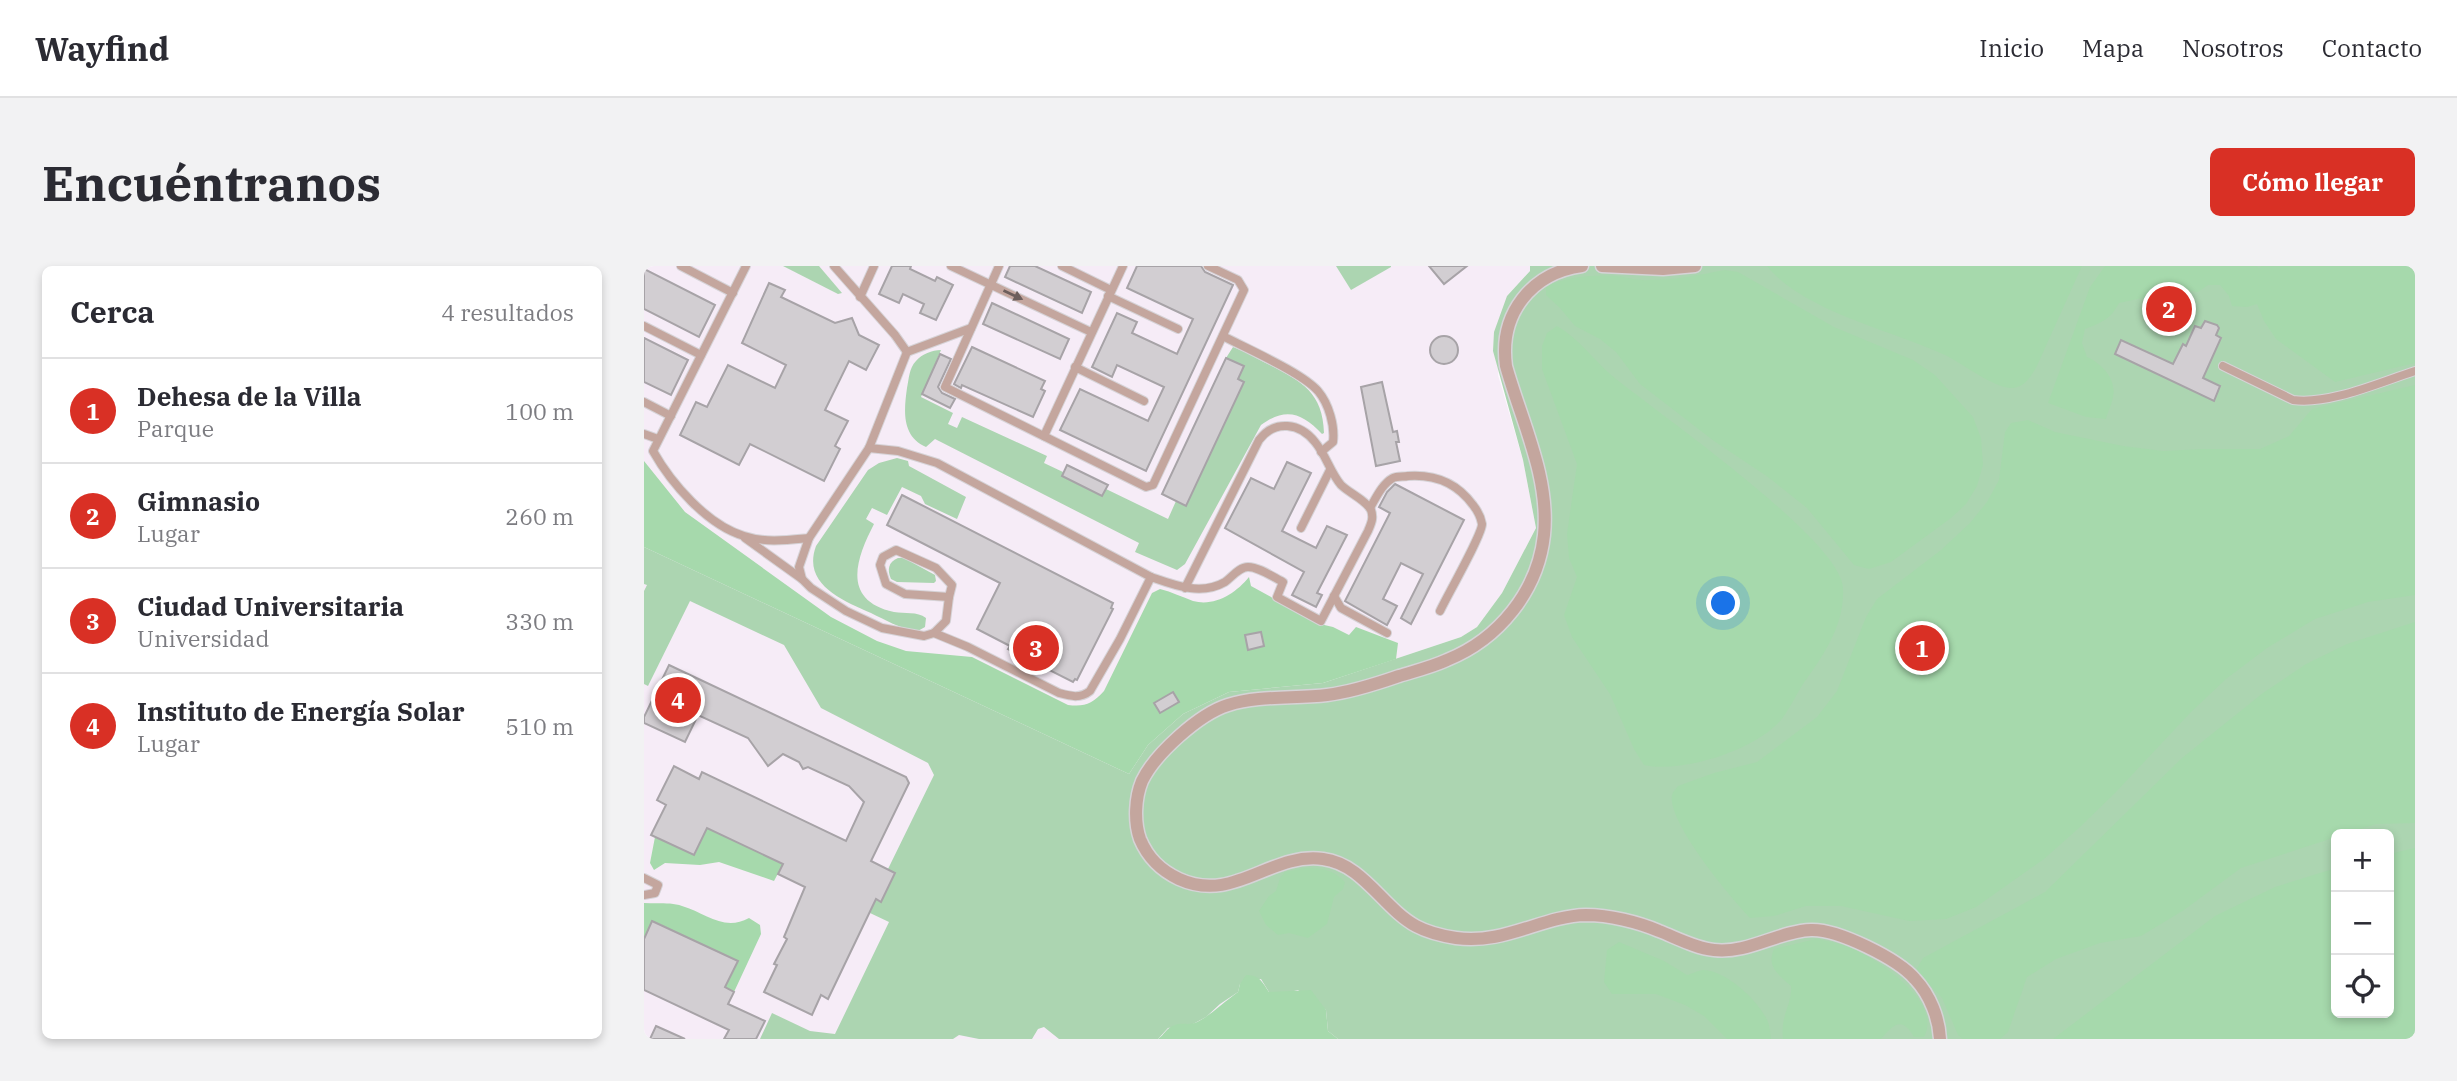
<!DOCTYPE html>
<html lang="es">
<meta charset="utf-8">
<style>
body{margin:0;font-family:"IBM Plex Serif",serif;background:#f2f2f3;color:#2b2b33}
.controls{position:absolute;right:21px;bottom:21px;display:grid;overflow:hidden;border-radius:10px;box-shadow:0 4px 10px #0003}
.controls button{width:63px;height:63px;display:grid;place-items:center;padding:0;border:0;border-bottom:2px solid #e1e1e2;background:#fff;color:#2b2b33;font:35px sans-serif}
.you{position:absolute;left:1080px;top:338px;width:24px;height:24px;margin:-18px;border:5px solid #fff;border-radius:50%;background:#1a73e8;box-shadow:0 0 0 10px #1a73e833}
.badge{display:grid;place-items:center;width:46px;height:46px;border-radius:50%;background:#d93025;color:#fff;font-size:23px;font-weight:700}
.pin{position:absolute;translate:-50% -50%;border:4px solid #fff;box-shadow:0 2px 7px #0006}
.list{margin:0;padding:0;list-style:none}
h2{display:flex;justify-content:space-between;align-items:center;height:91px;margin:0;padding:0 28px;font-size:30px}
h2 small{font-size:23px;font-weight:400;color:#7c7c81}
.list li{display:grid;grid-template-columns:46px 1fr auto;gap:21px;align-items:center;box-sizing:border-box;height:105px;padding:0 28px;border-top:2px solid #e1e1e2}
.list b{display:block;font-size:26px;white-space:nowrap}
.list p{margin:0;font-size:23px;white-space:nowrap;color:#7c7c81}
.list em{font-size:23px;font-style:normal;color:#7c7c81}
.icon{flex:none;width:38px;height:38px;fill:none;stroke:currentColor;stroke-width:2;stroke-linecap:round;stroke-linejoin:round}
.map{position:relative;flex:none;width:1771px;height:773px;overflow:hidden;border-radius:10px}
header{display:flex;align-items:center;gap:42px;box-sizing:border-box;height:98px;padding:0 35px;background:#fff;border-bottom:2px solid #e1e1e2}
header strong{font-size:33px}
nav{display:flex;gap:38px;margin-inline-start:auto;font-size:24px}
.intro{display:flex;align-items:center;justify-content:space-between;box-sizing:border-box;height:168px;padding:0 42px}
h1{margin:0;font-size:49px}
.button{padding:18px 32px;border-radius:10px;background:#d93025;color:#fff;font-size:24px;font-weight:700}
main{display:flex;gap:42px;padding:0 42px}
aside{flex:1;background:#fff;border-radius:10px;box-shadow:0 4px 10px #0003}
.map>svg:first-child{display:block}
</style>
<header>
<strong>Wayfind</strong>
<nav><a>Inicio</a><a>Mapa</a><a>Nosotros</a><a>Contacto</a></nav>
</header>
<div class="intro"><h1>Encuéntranos</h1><a class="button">Cómo llegar</a></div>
<main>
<aside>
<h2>Cerca<small>4 resultados</small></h2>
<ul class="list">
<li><span class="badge">1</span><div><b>Dehesa de la Villa</b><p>Parque</p></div><em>100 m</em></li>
<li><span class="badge">2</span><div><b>Gimnasio</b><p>Lugar</p></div><em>260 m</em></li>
<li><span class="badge">3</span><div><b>Ciudad Universitaria</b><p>Universidad</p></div><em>330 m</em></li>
<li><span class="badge">4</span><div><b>Instituto de Energía Solar</b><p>Lugar</p></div><em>510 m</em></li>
</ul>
</aside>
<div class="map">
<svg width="1771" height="773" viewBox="0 0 1771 773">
<rect width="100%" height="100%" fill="#fdf9fe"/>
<path fill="#f6ecf7" d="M 0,0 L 886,0 L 886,5 L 863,30 L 854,109 L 879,194 L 892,262 L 858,327 L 833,361 L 817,371 L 679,417 L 1289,773 L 0,773 Z"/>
<g fill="#acd5b1" fill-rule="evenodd">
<path d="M 139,0 L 175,0 L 198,27 L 194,28 Z"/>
<path d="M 692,0 L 747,0 L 747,1 L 707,24 Z"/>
<path d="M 886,0 L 1771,0 L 1771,773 L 694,773 L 684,765 L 682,744 L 654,724 L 642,727 L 625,726 L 617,713 L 596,718 L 594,726 L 576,738 L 562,751 L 549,758 L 524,762 L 514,773 L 415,773 L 400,761 L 394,763 L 388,773 L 335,773 L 315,769 L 309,773 L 116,773 L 128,747 L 166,765 L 191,768 L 245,656 L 226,647 L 232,633 L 236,636 L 250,607 L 244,603 L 290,509 L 284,497 L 177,442 L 140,379 L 46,335 L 4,420 L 0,418 L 0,325 L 3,319 L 0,318 L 0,281 L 485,508 L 504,479 L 539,448 L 585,426 L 679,417 L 817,371 L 833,361 L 858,327 L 892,262 L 879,194 L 849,85 L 850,66 L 863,30 L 886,5 ZM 1692,568 L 1745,568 L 1745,747 L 1692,747 Z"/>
<path d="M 589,81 C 601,85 613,93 624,98 C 657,115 679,126 680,167 L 678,168 C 658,147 642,141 617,159 L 541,298 L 533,304 L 491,286 L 495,277 L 291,173 L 282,181 C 257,170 260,144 263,122 C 265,113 265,102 272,95 C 278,88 288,84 297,84 L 277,131 L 309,147 L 304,158 L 313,162 L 318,151 L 403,190 L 400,197 L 419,206 L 418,210 L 458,230 L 462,223 L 524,253 L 532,235 L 542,240 L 600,116 L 594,113 L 600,100 L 582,92 Z"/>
<path d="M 253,192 L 264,195 L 265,200 L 322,231 L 313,253 L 281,238 L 277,230 L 258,221 L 243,249 L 228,242 L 222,253 L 230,258 C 212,293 197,334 250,346 C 261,348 273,345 282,352 L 281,361 L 272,366 C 256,362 241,354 227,347 C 198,334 158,318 172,280 L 224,204 L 235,197 Z"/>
<path d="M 254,292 L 260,292 L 291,309 L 292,315 L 290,317 L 253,316 L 247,313 C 243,304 244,296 254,292 Z"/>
</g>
<g fill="#a6d9ac">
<path d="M 1123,0 L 1438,0 L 1392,102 C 1386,111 1381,121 1369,122 C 1351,123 1318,97 1301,89 C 1250,65 1158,45 1123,0 Z"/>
<path d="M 1461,0 L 1613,0 L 1615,2 L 1617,0 L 1771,0 L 1771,97 L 1691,116 L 1632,73 L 1620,55 L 1613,38 L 1603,41 L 1588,40 L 1585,30 L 1576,19 L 1564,19 L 1554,26 L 1523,22 L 1508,30 L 1475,37 C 1467,53 1457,57 1441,63 L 1438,77 L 1443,91 C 1457,97 1473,113 1469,131 C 1468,138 1464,145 1462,153 L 1442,151 L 1404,137 L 1446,21 Z"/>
<path d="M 1081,4 L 1094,6 L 1190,61 L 1269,94 L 1291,109 L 1329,151 L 1337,172 L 1339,199 L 1333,220 L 1322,238 L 1307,252 L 1247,296 L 1225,303 L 1210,299 L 1163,242 L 1124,211 L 1070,175 L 996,118 L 972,86 L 956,73 L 931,60 L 916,42 L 902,29 L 902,20 C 924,11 948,8 972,10 C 983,11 994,15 1005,14 C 1030,14 1055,9 1081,4 Z"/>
<path d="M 913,60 C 936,73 951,96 972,113 C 1014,147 1198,275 1199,322 C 1201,359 1179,390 1159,418 C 1152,429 1147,440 1140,450 C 1117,483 1038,508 1000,499 L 990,483 L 966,428 L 928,371 L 920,349 L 933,311 L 925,292 L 923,268 L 933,198 L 898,103 L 898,80 L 903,67 Z"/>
<path d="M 1771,119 L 1771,329 L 1724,336 L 1671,353 L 1623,382 L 1582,413 L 1547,446 L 1472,526 L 1436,561 L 1400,593 L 1332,641 L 1302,653 L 1265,655 L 1197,640 L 1162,640 L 1130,650 L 1106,652 C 1087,632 1023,556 1028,529 C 1029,525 1032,523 1034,520 L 1070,507 L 1113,496 L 1173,451 L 1193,425 L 1222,351 L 1233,333 L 1297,284 L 1326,257 L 1343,236 L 1355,214 L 1361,166 L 1367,157 L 1384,154 L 1411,166 L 1479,180 L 1519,185 L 1558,183 L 1616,183 L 1645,170 L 1668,143 Z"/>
<path d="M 0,195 L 41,246 L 187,351 L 233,375 L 262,385 L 328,391 L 424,439 C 441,441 448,438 460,425 L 508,327 L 516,323 C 528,326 538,331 549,335 C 571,341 592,327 605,311 L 607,320 L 676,358 L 689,361 L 705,369 L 712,361 L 754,377 L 752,393 L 679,417 L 585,426 L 539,448 L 504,479 L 485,508 L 0,281 Z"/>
<path d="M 1771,356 L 1771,557 L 1732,558 L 1701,568 L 1692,568 L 1692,571 L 1597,602 L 1540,644 L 1497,670 L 1456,677 L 1412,693 L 1383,711 L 1364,766 L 1356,773 L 1319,773 L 1314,769 L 1298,732 L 1272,704 L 1279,692 L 1401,626 L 1538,492 L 1619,427 L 1662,398 L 1703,378 Z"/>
<path d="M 63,562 L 139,598 L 130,615 L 75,596 L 56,599 L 21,597 L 10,604 L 6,597 L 11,571 L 51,588 Z"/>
<path d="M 1771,582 L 1771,773 L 1409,773 L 1571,650 L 1631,621 L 1692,602 L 1692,747 L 1745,747 L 1745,588 Z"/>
<path d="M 661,602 C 678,602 688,603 701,616 L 699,623 L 690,631 L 683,658 L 664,672 L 645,667 L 634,669 L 622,659 L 615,645 L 625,630 L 632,625 L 636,612 L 641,606 Z"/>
<path d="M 0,637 C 12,638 27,636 38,640 C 62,647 80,666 105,652 L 116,659 L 117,668 L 90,726 L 81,721 L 94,695 L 9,655 L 0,673 Z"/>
<path d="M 1172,673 C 1185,675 1197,678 1210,683 C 1235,695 1299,736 1280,771 L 1270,771 C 1258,750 1250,758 1237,773 L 1139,773 C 1136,749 1148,740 1147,720 C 1135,709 1122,701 1130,683 Z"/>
<path d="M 975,676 L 1020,695 L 1043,709 C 1048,708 1055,704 1059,704 C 1082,704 1116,736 1124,756 C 1126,761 1126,768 1127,773 L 1083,773 L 1060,750 L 1041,739 L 1012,728 L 968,728 L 960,716 L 963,684 Z"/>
<path d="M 602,709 C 615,708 619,717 625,726 L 667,724 L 682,744 L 684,765 L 694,773 L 514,773 C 520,769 523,761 531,759 C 538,756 545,760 553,756 C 566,750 581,735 594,726 L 596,718 Z"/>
</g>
<g fill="#d2ced2" stroke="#a7a3a7" stroke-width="2">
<path d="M 248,0 L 267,0 L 266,3 L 291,15 L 293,11 L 309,19 L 292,54 L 276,47 L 280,38 L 259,28 L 255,37 L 235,28 Z"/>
<path d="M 366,0 L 391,0 L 447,26 L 438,47 L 361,11 Z"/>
<path d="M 493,0 L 557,0 L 561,6 L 589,19 L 502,205 L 416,164 L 436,123 L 504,155 L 520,121 L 473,99 L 468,111 L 448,101 L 473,47 L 493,56 L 488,67 L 533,88 L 549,53 L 483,22 Z"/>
<path d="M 785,0 L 823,0 L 800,18 Z"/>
<path d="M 0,3 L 71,39 L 55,71 L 0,43 Z"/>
<path d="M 125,17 L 141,24 L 137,31 L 191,57 L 208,52 L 215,69 L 235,79 L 222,104 L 205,95 L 181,144 L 204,155 L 191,180 L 196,183 L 180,215 L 106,178 L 95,199 L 36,169 L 52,136 L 63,141 L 84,99 L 131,122 L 142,99 L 98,77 Z"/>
<path d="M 1524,25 L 1538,31 L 1525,62 L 1512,56 Z"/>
<path d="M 348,37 L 425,73 L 416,93 L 339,58 Z"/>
<path d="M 1561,55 L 1573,59 L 1575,62 L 1572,69 L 1577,72 L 1559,112 L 1576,120 L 1570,135 L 1471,88 L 1477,74 L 1529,98 L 1539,78 L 1542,80 L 1551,60 L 1557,62 Z"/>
<circle cx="800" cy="84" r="14"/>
<path d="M 0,72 L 44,94 L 27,129 L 0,116 Z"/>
<path d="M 328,81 L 401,115 L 397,123 L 401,125 L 389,151 L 318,119 L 317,122 L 310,118 Z"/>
<path d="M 296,88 L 307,93 L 294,121 L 298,127 L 311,133 L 306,142 L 278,128 Z"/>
<path d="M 582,92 L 600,100 L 594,113 L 600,116 L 542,240 L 518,228 Z"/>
<path d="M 738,116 L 749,166 L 753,165 L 755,176 L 752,176 L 756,195 L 732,200 L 717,121 Z"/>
<path d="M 643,196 L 667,207 L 638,265 L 672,282 L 683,260 L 703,269 L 673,327 L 678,329 L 672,341 L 648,329 L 660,306 L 581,262 L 607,212 L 630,223 Z"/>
<path d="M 423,199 L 464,219 L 458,230 L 418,210 Z"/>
<path d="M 751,218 L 820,254 L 767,358 L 757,352 L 779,308 L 757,297 L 739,333 L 753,340 L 743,359 L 701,335 L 746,247 L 735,241 L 743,226 Z"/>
<path d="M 258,229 L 469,337 L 467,342 L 469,343 L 433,414 L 431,413 L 429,416 L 364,383 L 366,380 L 333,363 L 356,317 L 243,259 Z"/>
<path d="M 617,366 L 620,380 L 604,384 L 601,369 Z"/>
<path d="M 25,399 L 262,511 L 265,517 L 227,595 L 251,607 L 237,636 L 232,633 L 184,733 L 177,729 L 168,749 L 120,726 L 133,699 L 130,698 L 143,673 L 140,671 L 161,621 L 134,608 L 139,598 L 63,562 L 50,589 L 7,569 L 22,539 L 13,534 L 30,500 L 55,513 L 58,506 L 202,575 L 220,536 L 205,520 L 164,501 L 159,503 L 155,496 L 139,488 L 124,500 L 104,472 L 54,449 L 41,476 L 0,457 L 0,451 Z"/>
<path d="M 529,426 L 535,436 L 516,447 L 510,437 Z"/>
<path d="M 8,655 L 94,695 L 81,721 L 90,726 L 84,738 L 121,755 L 112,773 L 80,773 L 85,764 L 0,724 L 0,673 Z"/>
<path d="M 12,760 L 41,773 L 6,773 Z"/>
</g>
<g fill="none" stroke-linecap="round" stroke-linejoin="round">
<g stroke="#d6d3d7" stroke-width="10">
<g id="service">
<path d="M 37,0 L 89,27"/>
<path d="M 102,0 L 9,185 C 27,217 63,259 100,270 C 121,277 144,274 165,272 L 225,182 L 263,86 L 327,62"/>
<path d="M 190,0 L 251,69 L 263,86"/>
<path d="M 307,0 L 447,66"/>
<path d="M 355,0 L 301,121 L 502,221 L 509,219 L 600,24 L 594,14 L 564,0"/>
<path d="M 418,0 L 467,24"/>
<path d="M 464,30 L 534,63"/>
<path d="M 216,31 L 230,0"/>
<path d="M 0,60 L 57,89"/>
<path d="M 579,70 C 603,83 657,106 674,125 C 685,138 691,160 689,176 L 677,186"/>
<path d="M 1579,100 L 1649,134 C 1686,139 1736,116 1771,105"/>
<path d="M 431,101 L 500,135"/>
<path d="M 0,136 L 27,150"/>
<path d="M 0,168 L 14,173"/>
<path d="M 400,170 L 479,0"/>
<path d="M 726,242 C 732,232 738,218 749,212 C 753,210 760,211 764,210 C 792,208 813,217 829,239 C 833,244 837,252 838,258 C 838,269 803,330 796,345"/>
<path d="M 657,262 L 686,204"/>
<path d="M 101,272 L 158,313"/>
<path d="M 165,272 L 155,301 L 158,313 L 167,322 L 202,345 L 238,362 L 280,370 L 290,367 L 324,381 L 415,427 C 426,430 436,433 446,425 L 476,373 L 507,311 L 293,197 L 254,185 L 225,182"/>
<path d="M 252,284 L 292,302 L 308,319 L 305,331 L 261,328 L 242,318 L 236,299 L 239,291 Z"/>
<path d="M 507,311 C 530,319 557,330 581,316 C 588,311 595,301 604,301 C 615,301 629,311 639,316 L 633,331 L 677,355 L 724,265 C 727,258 730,252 727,244 C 722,234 705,227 697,219 C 686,206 682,189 671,176 C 656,157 631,153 615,174 L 541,322"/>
<path d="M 690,330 L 697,342 L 743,367"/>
<path d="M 290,367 L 302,355 L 305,331"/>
<path d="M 0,612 L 14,619 L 11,627 L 0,629"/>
</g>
</g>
<g stroke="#d6d3d7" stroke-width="15">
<g id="pedestrian">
<path d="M 938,0 C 887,7 855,48 862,100 C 877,154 906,211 900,269 C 894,325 855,373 803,394 C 788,401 771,405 755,410 C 732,418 708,426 683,429 C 651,433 615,429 584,439 C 555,448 511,488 498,515 C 491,532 490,556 496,573 C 504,592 516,604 535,613 C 590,638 626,586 679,593 C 719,598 739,642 772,660 C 785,667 799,670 812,672 C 860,679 898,650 942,649 C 965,649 994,656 1015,665 C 1033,672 1051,682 1070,684 C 1104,688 1135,665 1167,664 C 1194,663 1254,693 1271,713 C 1286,729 1295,752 1296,773"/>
<path d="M 958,0 L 1019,3 L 1051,0"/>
</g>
</g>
<use href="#service" stroke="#c4a69e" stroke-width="8"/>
<use href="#pedestrian" stroke="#c4a69e" stroke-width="12"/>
</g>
<defs><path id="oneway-solid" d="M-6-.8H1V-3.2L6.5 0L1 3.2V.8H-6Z" transform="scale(1.75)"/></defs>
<use fill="#6d5e5c" href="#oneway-solid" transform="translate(369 29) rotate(25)"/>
</svg>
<div class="controls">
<button>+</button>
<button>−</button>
<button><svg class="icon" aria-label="locate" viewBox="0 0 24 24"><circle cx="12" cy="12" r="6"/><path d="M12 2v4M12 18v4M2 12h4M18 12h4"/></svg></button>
</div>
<div class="you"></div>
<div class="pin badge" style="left:1278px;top:382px">1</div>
<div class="pin badge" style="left:1525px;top:43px">2</div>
<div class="pin badge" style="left:392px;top:382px">3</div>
<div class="pin badge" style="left:34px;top:434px">4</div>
</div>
</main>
